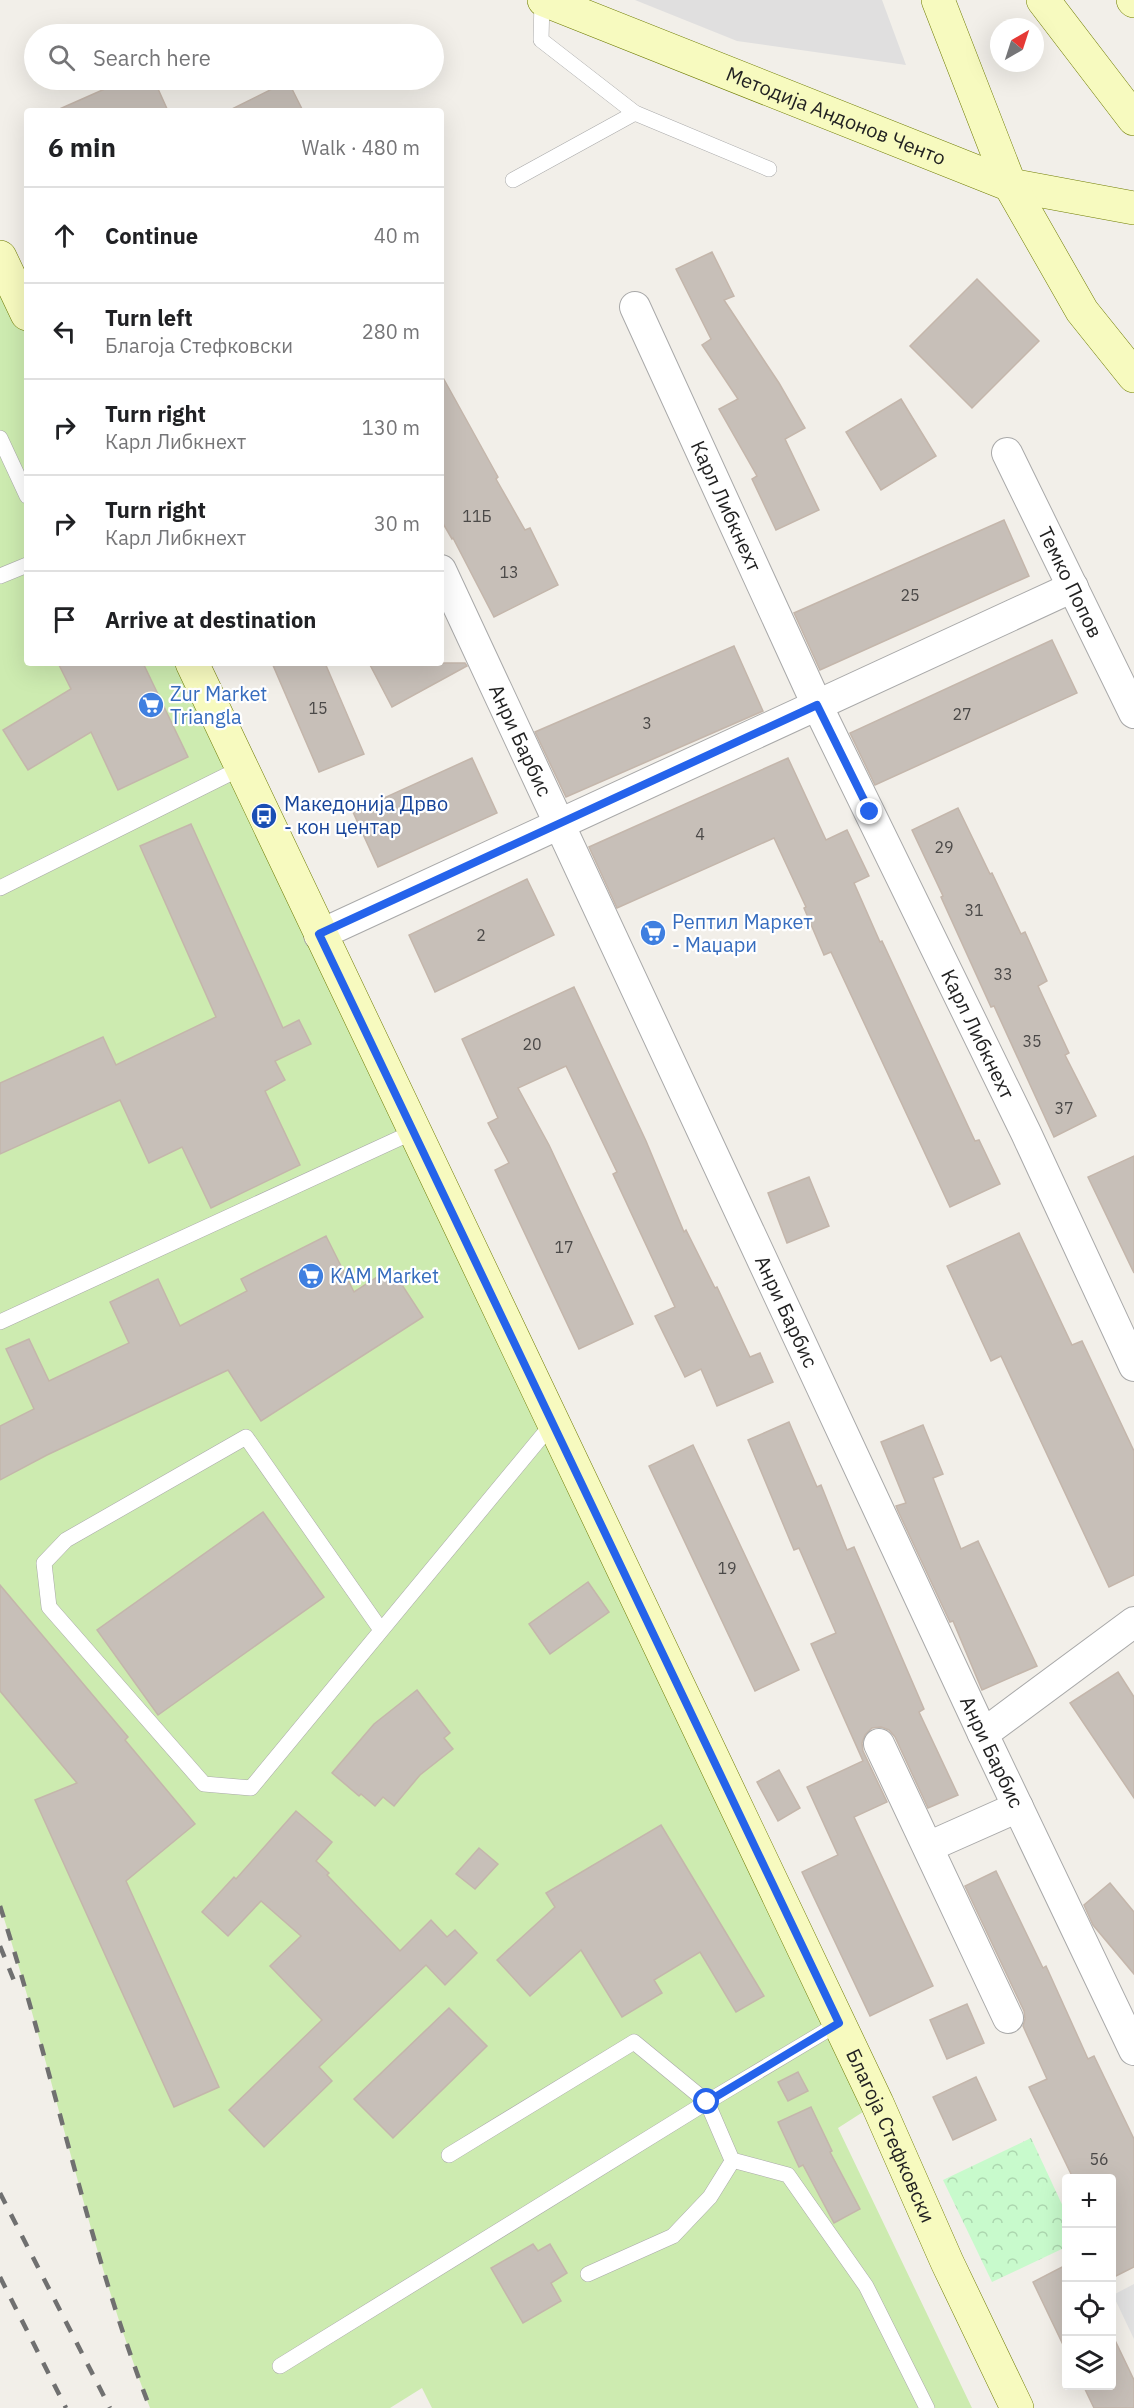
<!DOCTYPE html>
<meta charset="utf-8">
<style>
body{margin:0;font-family:"IBM Plex Sans",sans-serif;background:#f6f6f6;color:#202124}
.controls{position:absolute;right:18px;bottom:18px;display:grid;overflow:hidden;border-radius:6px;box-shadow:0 6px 24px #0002}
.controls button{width:54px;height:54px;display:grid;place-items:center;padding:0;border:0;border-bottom:2px solid #e0e0e0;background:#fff;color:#202124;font:30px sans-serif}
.compass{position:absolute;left:990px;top:18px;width:54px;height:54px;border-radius:50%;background:#fff;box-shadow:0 6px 24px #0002;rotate:39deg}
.stop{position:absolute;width:18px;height:18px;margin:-14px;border:4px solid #2563eb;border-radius:50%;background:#fff}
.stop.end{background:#2563eb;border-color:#fff;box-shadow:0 2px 6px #0008}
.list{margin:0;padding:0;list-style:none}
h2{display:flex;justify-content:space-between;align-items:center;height:78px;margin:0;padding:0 24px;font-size:26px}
h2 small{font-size:20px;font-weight:400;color:#757577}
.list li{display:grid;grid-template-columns:39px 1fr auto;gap:18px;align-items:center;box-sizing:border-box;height:96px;padding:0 24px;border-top:2px solid #e0e0e0}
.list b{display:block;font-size:22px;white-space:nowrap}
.list p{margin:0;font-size:20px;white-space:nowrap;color:#757577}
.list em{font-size:20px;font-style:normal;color:#757577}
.icon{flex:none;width:33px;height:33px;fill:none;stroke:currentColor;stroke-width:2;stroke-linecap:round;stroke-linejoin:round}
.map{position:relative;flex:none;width:1134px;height:2408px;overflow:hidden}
.search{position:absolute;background:#fff;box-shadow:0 6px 24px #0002;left:24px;top:24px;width:420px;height:66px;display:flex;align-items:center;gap:15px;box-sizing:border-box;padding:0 21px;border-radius:33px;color:#757577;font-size:22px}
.panel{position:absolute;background:#fff;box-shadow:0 6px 24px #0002;left:24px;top:108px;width:420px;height:558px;border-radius:6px}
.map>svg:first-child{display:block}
</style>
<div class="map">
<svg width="1134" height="2408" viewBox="0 0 1134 2408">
<defs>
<pattern id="park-crowns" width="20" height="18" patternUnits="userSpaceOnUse" patternTransform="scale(1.5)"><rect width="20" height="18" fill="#c8facc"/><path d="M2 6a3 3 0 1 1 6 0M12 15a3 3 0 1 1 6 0" fill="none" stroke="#acd6af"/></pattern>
</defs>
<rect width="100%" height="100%" fill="#f2efe9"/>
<path fill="#e0dfdf" d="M 635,0 L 882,0 L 906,65 L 737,41 Z"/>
<path fill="#cdebb0" d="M 0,276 L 27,332 L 27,663 L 186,663 L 877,2103 L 838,2128 L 972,2408 L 432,2408 L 422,2388 L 390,2408 L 150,2408 C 87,2245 54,2072 0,1906 Z"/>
<path fill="url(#park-crowns)" d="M 1031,2138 L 1066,2213 L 1066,2247 L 992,2282 L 943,2180 Z"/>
<path fill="#e2e2e2" d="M 1134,2284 L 1134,2339 L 1113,2295 Z"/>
<g fill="#c7bfb8" stroke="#c4b6ab" stroke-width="1.5">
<path d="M 125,80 L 154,80 L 168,111 L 55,111 Z"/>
<path d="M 288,81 L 303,111 L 228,111 Z"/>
<path d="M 712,252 L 734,296 L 724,300 L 779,383 L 805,428 L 785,439 L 819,510 L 776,530 L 752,479 L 757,476 L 719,409 L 738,399 L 702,345 L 711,339 L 676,269 Z"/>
<path d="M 977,279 L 1039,341 L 972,408 L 910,346 Z"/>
<path d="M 441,374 L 498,477 L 496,479 L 525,530 L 530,528 L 558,585 L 494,617 L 453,538 L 452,539 L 441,520 Z"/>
<path d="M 901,399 L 936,456 L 881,490 L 846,432 Z"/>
<path d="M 1004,520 L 1029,576 L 820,670 L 794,613 Z"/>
<path d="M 1052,640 L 1077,693 L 875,785 L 850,733 Z"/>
<path d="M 734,646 L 763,711 L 566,797 L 535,732 Z"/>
<path d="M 58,663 L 143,663 L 188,757 L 118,790 L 91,732 L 28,770 L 3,730 L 71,689 Z"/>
<path d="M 272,663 L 325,663 L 364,754 L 319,772 Z"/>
<path d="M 369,663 L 465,663 L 467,666 L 392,707 Z"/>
<path d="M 472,758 L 497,813 L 378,867 L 353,812 Z"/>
<path d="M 788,758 L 826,840 L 847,830 L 869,876 L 854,883 L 880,942 L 882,941 L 975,1141 L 979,1140 L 1000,1184 L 950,1207 L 831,952 L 824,955 L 804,908 L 806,907 L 774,838 L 617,908 L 589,847 Z"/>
<path d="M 958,808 L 990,874 L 992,873 L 1021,934 L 1025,932 L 1047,981 L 1038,986 L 1069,1053 L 1065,1055 L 1096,1116 L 1054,1137 L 994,1006 L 991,1007 L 941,897 L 943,896 L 912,830 Z"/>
<path d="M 191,824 L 283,1028 L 299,1020 L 311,1044 L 275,1061 L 285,1080 L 265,1091 L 300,1165 L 211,1208 L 182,1147 L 149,1163 L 120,1100 L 0,1154 L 0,1083 L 103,1037 L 116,1065 L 216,1017 L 140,846 Z"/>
<path d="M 527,879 L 554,935 L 435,992 L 409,935 Z"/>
<path d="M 574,987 L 646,1141 L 684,1232 L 686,1230 L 715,1288 L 717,1287 L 750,1357 L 760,1353 L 773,1382 L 717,1406 L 701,1369 L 685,1377 L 655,1316 L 675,1307 L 613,1174 L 617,1172 L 566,1066 L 518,1088 L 549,1145 L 633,1324 L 579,1349 L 495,1170 L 509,1163 L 488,1123 L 498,1118 L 462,1039 Z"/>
<path d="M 1134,1156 L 1134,1273 L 1088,1177 Z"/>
<path d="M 809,1177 L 829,1226 L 787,1243 L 768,1193 Z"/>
<path d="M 1019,1233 L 1072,1345 L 1082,1341 L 1134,1451 L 1134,1575 L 1109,1587 L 1001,1356 L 991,1361 L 947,1266 Z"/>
<path d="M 326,1236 L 354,1292 L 391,1268 L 423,1317 L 261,1421 L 228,1370 L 47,1455 L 0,1480 L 0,1426 L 34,1409 L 6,1349 L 29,1339 L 49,1381 L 129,1343 L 110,1302 L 158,1279 L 180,1326 L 247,1291 L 241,1279 Z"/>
<path d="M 789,1422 L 817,1487 L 821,1485 L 847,1550 L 854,1547 L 924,1709 L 919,1712 L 958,1795 L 928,1808 L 895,1737 L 889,1730 L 881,1727 L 872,1728 L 865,1735 L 862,1743 L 863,1751 L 887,1802 L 854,1817 L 933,1986 L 870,2016 L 802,1872 L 838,1855 L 807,1787 L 863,1761 L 811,1644 L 836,1633 L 799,1548 L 794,1550 L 748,1440 Z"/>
<path d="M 923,1425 L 943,1474 L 933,1478 L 961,1549 L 978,1541 L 1037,1666 L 982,1690 L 953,1621 L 950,1622 L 898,1511 L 896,1506 L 906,1503 L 881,1442 Z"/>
<path d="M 693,1445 L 799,1670 L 755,1691 L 649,1466 Z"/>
<path d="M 263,1512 L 324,1597 L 158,1715 L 97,1630 Z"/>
<path d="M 588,1582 L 609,1612 L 550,1654 L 529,1624 Z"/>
<path d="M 0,1585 L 128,1737 L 125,1740 L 195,1824 L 126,1881 L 219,2087 L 174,2107 L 35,1800 L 77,1783 L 0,1691 Z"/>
<path d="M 1118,1672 L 1134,1697 L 1134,1798 L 1070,1703 Z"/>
<path d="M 417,1690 L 450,1733 L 444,1738 L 453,1749 L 420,1775 L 394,1806 L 383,1797 L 375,1806 L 361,1794 L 359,1796 L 332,1773 L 374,1724 Z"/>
<path d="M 779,1770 L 800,1808 L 778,1821 L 757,1782 Z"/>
<path d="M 296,1811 L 332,1842 L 316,1861 L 329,1873 L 327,1875 L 400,1951 L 431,1920 L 447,1937 L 455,1930 L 477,1953 L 445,1985 L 426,1965 L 319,2067 L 332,2081 L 264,2147 L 229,2110 L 322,2020 L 270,1966 L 301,1936 L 261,1901 L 228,1936 L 202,1912 L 234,1877 L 236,1879 Z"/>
<path d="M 661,1825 L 764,1996 L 736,2012 L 700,1952 L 654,1980 L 662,1993 L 622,2017 L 581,1950 L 530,1996 L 497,1960 L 555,1907 L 546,1893 Z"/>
<path d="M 479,1848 L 498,1864 L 475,1889 L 456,1874 Z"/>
<path d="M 996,1871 L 1043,1968 L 1046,1966 L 1088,2059 L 1094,2056 L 1134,2139 L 1134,2267 L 1112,2278 L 1112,2178 L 1073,2178 L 1029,2087 L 1047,2079 L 1023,2026 L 1025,2019 L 1024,2011 L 965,1886 Z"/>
<path d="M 1110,1883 L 1134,1912 L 1134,1974 L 1093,1925 L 1084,1905 Z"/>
<path d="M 967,2004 L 984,2043 L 947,2059 L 930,2020 Z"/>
<path d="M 449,2008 L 487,2046 L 393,2138 L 354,2099 Z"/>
<path d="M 798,2072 L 808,2091 L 788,2101 L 778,2082 Z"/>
<path d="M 976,2077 L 996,2120 L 953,2140 L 933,2097 Z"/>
<path d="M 811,2107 L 832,2151 L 830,2152 L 860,2209 L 834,2223 L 803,2165 L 799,2167 L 778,2122 Z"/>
<path d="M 533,2244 L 538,2251 L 550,2244 L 567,2273 L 551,2283 L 561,2301 L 523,2323 L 491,2268 Z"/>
<path d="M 1066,2265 L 1066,2351 L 1033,2282 Z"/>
<path d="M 1112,2334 L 1134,2380 L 1134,2408 L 1094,2408 L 1083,2385 L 1112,2385 Z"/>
</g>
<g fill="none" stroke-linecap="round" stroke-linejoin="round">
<g stroke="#a9a9a9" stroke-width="16">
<g id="lane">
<path d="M 542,0 L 541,40 L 635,113 L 769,169"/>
<path d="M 513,180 L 635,113"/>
<path d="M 0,438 L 27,496"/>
<path d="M 0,576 L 27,565"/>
<path d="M 0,888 L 241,768"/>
<path d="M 0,1322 L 413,1132"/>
<path d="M 381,1630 L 246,1437 L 66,1540 L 44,1563 L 49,1607 L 204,1784 L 251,1788 L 552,1424"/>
<path d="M 449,2155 L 634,2042 L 707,2102 L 732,2160 L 788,2175 L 866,2286 L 927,2408"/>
<path d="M 588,2274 L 673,2236 L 710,2197 L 733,2160"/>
<path d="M 280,2366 L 707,2102 L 839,2023"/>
</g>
</g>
<g stroke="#a9a9a9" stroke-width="32">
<g id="street">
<path id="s1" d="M 635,307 L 817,705 L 1026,1133 L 1134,1366"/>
<path id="s2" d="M 1007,453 L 1134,713"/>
<path id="s3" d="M 441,570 L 983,1734 L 1134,2050"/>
<path d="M 319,935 L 1073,587"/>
<path d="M 983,1734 L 1134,1622"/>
<path d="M 879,1744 L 1008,2018"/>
<path d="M 928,1847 L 1018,1807"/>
</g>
</g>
<g stroke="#707d05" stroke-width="34">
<g id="secondary">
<path id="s4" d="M 544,0 L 1010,185 L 1134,208"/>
<path d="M 938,0 L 1010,185 L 1082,311 L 1134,376"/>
<path d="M 1043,0 L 1134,119"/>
<path d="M 1133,0 L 1134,1"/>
<path d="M 0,257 L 27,314"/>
<path id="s5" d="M 192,663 L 877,2103 L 947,2262 L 1017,2408"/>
</g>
</g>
<use href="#lane" stroke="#fff" stroke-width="15"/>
<use href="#street" stroke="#fff" stroke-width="30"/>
<use href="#secondary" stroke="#f7fabf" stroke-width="33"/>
<g stroke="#707070" stroke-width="4.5" stroke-dasharray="12 12" stroke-linecap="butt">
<path d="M 0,1906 C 54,2072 87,2245 150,2408"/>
<path d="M 0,1946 L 17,1988"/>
<path d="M 0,2193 L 110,2408"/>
<path d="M 0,2277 L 66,2408"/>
</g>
</g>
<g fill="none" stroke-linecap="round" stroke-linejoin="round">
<path stroke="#2563eb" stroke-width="8" d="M 707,2102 L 839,2023 L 319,934 L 817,705 L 870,812"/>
</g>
<defs>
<g id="supermarket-disc" transform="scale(1.35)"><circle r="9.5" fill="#3f7fe0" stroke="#fff"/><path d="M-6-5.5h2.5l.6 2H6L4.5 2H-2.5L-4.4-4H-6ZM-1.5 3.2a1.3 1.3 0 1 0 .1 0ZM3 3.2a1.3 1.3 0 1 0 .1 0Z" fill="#fff"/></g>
<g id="bus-disc" transform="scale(1.35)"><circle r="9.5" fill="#1a4fb4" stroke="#fff"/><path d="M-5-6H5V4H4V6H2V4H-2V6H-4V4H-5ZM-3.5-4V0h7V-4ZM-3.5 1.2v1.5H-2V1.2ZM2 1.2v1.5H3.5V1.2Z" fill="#fff"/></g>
</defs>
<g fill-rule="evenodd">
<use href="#supermarket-disc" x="151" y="705"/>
<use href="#bus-disc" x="264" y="816"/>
<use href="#supermarket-disc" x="653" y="933"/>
<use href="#supermarket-disc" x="311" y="1276"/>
</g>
<g text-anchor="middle" stroke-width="4.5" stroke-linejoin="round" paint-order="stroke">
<g font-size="16" fill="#4b4948">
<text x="477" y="522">11Б</text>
<text x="509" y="578">13</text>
<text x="910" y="601">25</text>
<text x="318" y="714">15</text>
<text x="962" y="720">27</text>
<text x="647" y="729">3</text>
<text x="700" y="840">4</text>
<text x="944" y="853">29</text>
<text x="974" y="916">31</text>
<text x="481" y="941">2</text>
<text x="1003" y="980">33</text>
<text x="1032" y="1047">35</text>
<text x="532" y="1050">20</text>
<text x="1064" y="1114">37</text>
<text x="564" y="1253">17</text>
<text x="727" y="1574">19</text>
<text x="1099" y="2165">56</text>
</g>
<g font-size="20" fill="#222" stroke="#fff">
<text dy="7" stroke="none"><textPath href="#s4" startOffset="314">Методија Андонов Ченто</textPath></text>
<text dy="7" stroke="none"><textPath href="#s1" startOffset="219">Карл Либкнехт</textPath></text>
<text dy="7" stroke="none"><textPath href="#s2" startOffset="144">Темко Попов</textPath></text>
<text dy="7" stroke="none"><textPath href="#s3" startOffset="188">Анри Барбис</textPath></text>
<text dy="7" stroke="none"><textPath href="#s1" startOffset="804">Карл Либкнехт</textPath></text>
<text dy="7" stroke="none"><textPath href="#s3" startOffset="818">Анри Барбис</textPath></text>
<text dy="7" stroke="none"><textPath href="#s3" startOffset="1304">Анри Барбис</textPath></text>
<text dy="7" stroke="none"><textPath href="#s5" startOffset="1630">Благоја Стефковски</textPath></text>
</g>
<g font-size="20" fill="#366cbe" stroke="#fff" text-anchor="start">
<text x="170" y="701">Zur Market<tspan x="170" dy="23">Triangla</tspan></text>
<text x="672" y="929">Рептил Маркет<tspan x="672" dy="23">- Маџари</tspan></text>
<text x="330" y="1283">KAM Market</text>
</g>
<g font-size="20" fill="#164399" stroke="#fff" text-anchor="start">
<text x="284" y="811">Македонија Дрво<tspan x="284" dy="23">- кон центар</tspan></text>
</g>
</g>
</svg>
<div class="controls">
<button>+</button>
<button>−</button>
<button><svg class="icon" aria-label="locate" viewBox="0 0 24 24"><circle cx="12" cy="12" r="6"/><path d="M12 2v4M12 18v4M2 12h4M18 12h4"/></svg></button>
<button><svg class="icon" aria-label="layers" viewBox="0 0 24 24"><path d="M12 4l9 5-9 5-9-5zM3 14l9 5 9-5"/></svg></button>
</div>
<svg class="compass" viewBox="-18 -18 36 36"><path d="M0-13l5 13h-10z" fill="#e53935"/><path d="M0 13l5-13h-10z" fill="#757577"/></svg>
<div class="stop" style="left:707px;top:2102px"></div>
<div class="stop end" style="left:870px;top:812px"></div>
<div class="search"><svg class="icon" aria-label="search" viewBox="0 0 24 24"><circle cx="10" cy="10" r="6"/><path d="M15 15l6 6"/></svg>Search here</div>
<section class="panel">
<h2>6 min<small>Walk · 480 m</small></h2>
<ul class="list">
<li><svg class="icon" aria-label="ahead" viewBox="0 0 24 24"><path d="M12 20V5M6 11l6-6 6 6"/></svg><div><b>Continue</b></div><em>40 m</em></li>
<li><svg class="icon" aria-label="left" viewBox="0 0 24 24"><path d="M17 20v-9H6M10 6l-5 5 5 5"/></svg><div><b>Turn left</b><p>Благоја Стефковски</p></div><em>280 m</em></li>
<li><svg class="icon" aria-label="right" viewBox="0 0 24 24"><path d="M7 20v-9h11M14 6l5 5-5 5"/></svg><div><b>Turn right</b><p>Карл Либкнехт</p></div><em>130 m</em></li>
<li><svg class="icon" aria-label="right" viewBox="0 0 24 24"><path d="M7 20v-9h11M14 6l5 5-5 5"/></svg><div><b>Turn right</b><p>Карл Либкнехт</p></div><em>30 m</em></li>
<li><svg class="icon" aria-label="arrive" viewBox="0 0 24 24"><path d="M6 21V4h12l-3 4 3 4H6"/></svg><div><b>Arrive at destination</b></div></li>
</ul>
</section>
</div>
